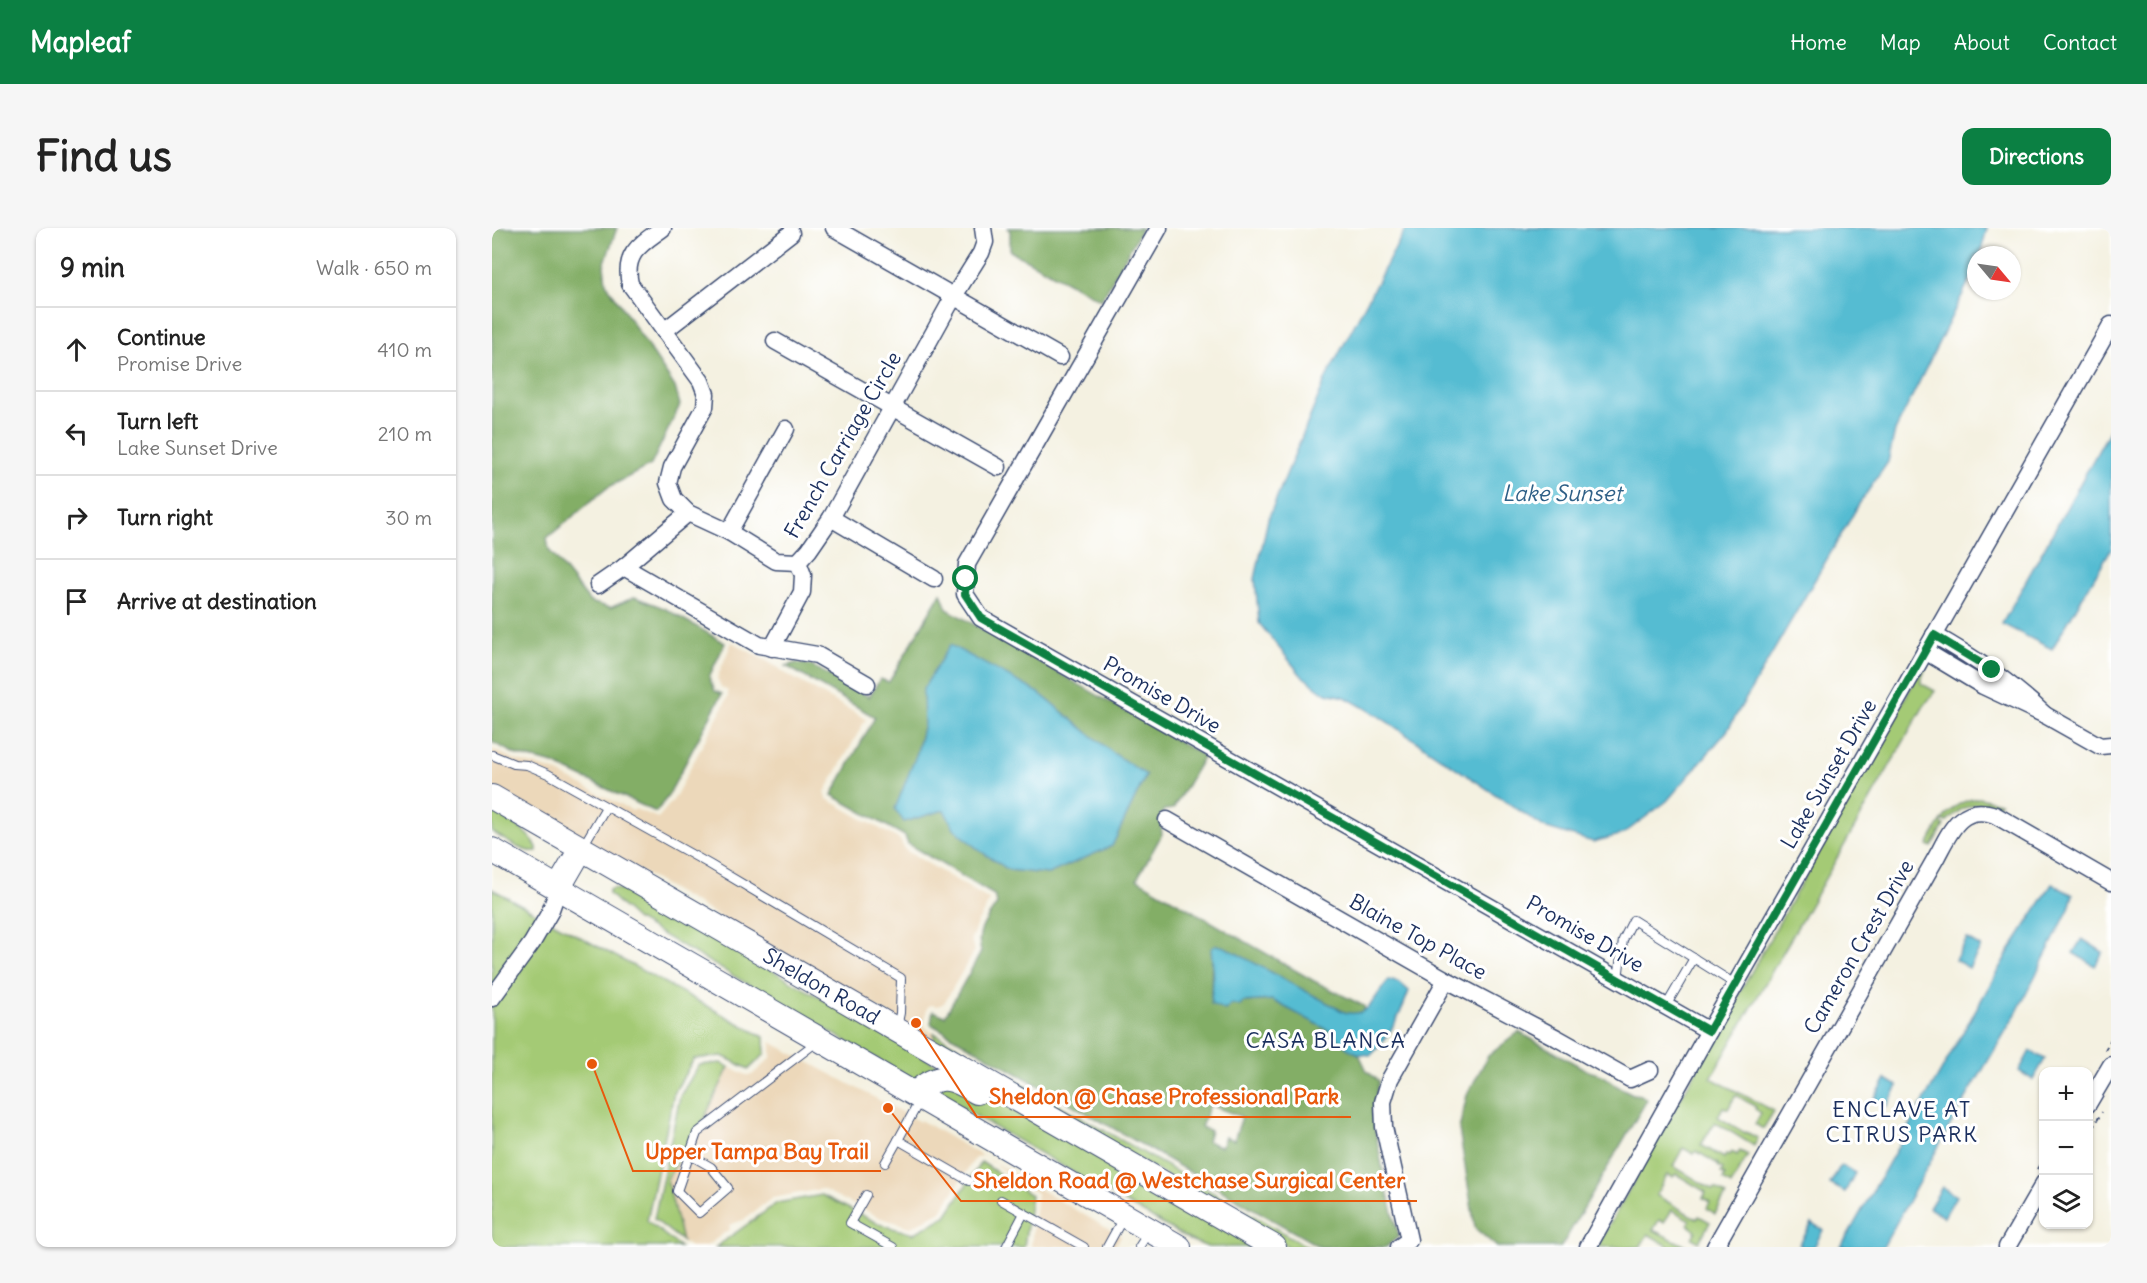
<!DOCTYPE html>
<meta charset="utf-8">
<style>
body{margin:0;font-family:Delius,sans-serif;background:#f6f6f6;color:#222}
.controls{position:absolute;right:18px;bottom:18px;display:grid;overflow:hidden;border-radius:12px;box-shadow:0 2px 4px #0004}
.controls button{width:54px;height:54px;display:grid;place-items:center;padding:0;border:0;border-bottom:2px solid #e0e0e0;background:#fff;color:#222;font:30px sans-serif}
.compass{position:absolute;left:1475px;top:18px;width:54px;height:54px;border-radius:50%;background:#fff;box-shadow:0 2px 4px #0004;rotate:119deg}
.stop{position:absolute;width:18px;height:18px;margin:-14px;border:4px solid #0b8043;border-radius:50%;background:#fff}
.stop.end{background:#0b8043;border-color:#fff;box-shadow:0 2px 6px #0008}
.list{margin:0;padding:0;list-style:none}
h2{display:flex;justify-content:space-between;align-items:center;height:78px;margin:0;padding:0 24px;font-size:26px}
h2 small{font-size:20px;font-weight:400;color:#767676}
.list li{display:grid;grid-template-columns:39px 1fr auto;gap:18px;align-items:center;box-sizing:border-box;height:84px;padding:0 24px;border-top:2px solid #e0e0e0}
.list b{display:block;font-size:22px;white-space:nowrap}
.list p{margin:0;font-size:20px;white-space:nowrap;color:#767676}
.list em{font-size:20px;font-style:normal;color:#767676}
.icon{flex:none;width:33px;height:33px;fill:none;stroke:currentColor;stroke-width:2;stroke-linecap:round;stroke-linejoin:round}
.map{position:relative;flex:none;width:1619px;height:1019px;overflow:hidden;border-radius:12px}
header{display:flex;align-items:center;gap:36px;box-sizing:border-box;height:84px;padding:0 30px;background:#0b8043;color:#fff}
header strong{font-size:28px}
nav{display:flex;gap:33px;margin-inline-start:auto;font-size:21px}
.intro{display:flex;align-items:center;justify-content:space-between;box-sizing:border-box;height:144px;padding:0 36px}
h1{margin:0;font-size:42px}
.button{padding:15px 27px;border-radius:12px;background:#0b8043;color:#fff;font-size:21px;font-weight:700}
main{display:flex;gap:36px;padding:0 36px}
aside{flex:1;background:#fff;border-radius:12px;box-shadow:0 2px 4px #0004}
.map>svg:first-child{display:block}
</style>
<header>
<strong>Mapleaf</strong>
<nav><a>Home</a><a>Map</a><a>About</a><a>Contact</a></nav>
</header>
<div class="intro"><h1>Find us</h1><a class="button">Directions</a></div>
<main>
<aside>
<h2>9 min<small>Walk · 650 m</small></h2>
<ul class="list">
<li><svg class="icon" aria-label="ahead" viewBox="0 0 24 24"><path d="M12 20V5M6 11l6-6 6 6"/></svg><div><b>Continue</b><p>Promise Drive</p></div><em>410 m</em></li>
<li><svg class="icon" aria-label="left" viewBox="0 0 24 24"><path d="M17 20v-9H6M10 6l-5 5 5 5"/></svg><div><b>Turn left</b><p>Lake Sunset Drive</p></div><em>210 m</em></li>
<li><svg class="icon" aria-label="right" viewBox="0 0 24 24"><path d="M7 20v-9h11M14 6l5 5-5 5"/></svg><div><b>Turn right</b></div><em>30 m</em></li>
<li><svg class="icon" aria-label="arrive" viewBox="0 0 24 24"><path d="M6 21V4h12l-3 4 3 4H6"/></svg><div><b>Arrive at destination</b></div></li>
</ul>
</aside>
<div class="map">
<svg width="1619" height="1019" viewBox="0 0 1619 1019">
<rect width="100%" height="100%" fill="#fff"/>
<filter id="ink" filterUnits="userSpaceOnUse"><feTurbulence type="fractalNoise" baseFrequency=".0167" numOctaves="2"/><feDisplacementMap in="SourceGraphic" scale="12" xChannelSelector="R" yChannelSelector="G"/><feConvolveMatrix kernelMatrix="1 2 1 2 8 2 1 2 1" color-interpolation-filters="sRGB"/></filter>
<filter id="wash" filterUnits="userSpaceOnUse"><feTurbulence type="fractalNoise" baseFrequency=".008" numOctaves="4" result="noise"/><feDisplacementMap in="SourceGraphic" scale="24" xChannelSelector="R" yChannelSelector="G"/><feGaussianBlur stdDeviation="1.35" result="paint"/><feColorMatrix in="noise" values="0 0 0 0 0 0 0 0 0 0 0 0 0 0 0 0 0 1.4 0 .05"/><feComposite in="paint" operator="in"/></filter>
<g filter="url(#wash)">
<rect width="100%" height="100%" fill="#f4f1e1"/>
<g fill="#ecd8ba">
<path d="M 240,414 L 287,440 L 291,444 L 374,491 L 333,564 L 335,571 L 408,612 L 413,622 L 496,671 L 497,674 L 485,695 L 479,711 L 482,723 L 452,775 L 446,778 L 438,777 L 435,780 L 432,796 L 434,800 L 442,805 L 442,812 L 0,558 L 0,521 L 23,532 L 60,542 L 141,583 L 143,581 L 166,590 L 182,571 L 236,469 L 236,463 L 229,459 L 225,450 Z"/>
<path d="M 279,814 L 428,894 L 428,892 L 490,928 L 483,930 L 449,983 L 419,999 L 389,990 L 330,961 L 280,970 L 251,992 L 237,997 L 238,1001 L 213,1019 L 198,1019 L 190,1013 L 175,951 L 212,891 L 237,839 L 254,847 L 260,847 L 279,830 Z"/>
<path d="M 495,931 L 629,1008 L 622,1019 L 539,1019 L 545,965 Z"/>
</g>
<g fill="#a4ca75" stroke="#607c6a" stroke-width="1.5">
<path d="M 1440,422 L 1430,450 L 1430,456 L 1443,463 L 1432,478 L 1219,850 L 1282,883 L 1271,901 L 1263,896 L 1269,885 L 1263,881 L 1264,879 L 1244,867 L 1236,881 L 1231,879 L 1226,889 L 1253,905 L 1254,904 L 1266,910 L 1262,918 L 1223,894 L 1209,917 L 1232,930 L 1235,926 L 1238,927 L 1240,924 L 1245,927 L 1248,923 L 1256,927 L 1239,957 L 1231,952 L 1233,947 L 1229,945 L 1231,941 L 1226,938 L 1226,936 L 1204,923 L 1202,926 L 1191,920 L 1181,938 L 1221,962 L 1223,960 L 1234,967 L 1223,986 L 1215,980 L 1218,974 L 1211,970 L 1214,964 L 1184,946 L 1181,949 L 1175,947 L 1164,967 L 1205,991 L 1207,988 L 1218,994 L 1207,1014 L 1200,1010 L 1204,1003 L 1196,997 L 1198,992 L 1180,982 L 1172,994 L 1167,992 L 1161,1002 L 1196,1019 L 1178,1019 L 1156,1006 L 1148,1019 L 1105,1019 Z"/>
<path d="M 1487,570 L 1508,575 L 1505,578 C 1484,572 1469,578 1454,594 L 1451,592 L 1449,595 L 1452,597 L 1440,619 L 1436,617 C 1448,594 1458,573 1487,570 Z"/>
<path d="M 0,580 C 17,591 34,602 45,619 L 45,623 C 30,626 12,610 0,604 Z"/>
<path d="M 121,660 L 147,666 L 763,1019 L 716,1019 L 698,1012 L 145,692 L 117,666 L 117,662 Z"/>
<path d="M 0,661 L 272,809 L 273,826 L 257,841 L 230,828 L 202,831 L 182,865 L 155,993 L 188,1019 L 0,1019 Z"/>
<path d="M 442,805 L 816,1019 L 797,1019 L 442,812 Z"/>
<path d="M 229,835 L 237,839 L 212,891 L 175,951 L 190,1013 L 162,991 L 188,868 L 207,837 Z"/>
<path d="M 489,934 L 539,967 L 532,1019 L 224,1019 L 285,975 L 330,967 L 387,996 L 421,1006 L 454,988 Z"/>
</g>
<g fill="#83ae66" stroke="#4f6e62" stroke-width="1.5" fill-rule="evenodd">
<path d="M 0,0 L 125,0 L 112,37 L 114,55 L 183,159 L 188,177 L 159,237 L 115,260 L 55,310 L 57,322 L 98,374 L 118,380 L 143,369 L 172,380 L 233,415 L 217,449 L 223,463 L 230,466 L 176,568 L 164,584 L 62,536 L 25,527 L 0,514 Z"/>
<path d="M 516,0 L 650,0 L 609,72 L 518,23 L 518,3 Z"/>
<path d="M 449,365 L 455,381 L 712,528 L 681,581 L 672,582 L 668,589 L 670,606 L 645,651 L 822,753 L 872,778 L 873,784 L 863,787 L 852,784 L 784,748 L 720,726 L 719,768 L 748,778 L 751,774 L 780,772 L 841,804 L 855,820 L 867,826 L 875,843 L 887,853 L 880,886 L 894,958 L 907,1008 L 894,1019 L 828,1019 L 439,796 L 441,783 L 453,788 L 488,726 L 489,723 C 483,704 495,691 505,676 L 502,667 L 416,616 L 413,608 L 340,567 L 383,489 L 294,438 L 304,435 L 318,437 L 377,469 L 388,451 L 397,454 ZM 547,465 L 621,525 L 654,547 L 620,618 L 556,646 L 517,642 L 487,622 L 462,600 L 452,582 L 412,594 L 425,525 L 432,496 ZM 718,877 L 750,889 L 742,912 L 733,909 L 729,919 L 715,913 L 718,903 L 709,899 Z"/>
<path d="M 1027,804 L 1096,843 L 1110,847 L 1125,858 L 1141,866 L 1149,867 L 1155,872 L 1069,1019 L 1005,1019 L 983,1000 L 967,901 L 975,867 L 996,828 Z"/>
</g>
<g fill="#55bcd2" stroke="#387698" stroke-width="1.5">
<path d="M 914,0 L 1495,0 L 1488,27 L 1484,27 L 1484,39 L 1403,203 L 1396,234 L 1367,276 L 1235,503 L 1175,573 L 1131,606 L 1101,614 L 1052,599 L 885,487 L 853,469 L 831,464 L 809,447 L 767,395 L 763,351 L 776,291 L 834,150 Z"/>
<path d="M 1619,200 L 1619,321 L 1560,421 L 1510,396 Z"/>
<path d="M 458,417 L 547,465 L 621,525 L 654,547 L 620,618 L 556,646 L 517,642 L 487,622 L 462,600 L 452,582 L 412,594 L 403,581 L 425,525 L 432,496 L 431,461 Z"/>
<path d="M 1560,656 L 1581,667 L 1577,681 L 1525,784 L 1464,887 L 1391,1019 L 1349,1019 L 1516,725 Z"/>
<path d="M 1475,711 L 1489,719 L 1477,740 L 1463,732 Z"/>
<path d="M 1590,711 L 1611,724 L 1603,738 L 1581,725 Z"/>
<path d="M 724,717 L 733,719 L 852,784 C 879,791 881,768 897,752 L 908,755 L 917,763 C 909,786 897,810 879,827 L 867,826 L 855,820 L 840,804 L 780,772 L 751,774 L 748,778 L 739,776 L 733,782 L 719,776 L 721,739 L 719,721 Z"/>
<path d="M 1538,823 L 1553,831 L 1541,852 L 1527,843 Z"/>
<path d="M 1394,851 L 1406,858 L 1395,878 L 1382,871 Z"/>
<path d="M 1349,937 L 1363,945 L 1353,964 L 1338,956 Z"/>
<path d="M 1450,959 L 1464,968 L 1452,989 L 1437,980 Z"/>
<path d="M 1320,995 L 1331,1002 L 1322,1019 L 1311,1019 L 1307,1017 Z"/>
</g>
</g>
<g filter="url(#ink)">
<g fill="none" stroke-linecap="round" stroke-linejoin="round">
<g stroke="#3c4c72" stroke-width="10">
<g id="service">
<path d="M 0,527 L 22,536 L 35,537 L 56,546 L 217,636 L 409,750 L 408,785 L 405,799"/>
<path d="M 91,618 L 114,579"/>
<path d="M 1126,751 L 1131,712 L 1141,692 L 1243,756"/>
<path d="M 1174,778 L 1202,730"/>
<path d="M 428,872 L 406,912 L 477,953"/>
<path d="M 198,927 L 219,939 L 236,960 L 207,985 L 185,963 L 205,905 L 326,813"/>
<path d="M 393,935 L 406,912"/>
<path d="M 374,967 L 358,995 L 401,1019"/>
<path d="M 509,972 L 592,1019"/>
<path d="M 514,1019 L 532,985"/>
<path d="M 615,1019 L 631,990"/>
<path d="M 647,1019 L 656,1005"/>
</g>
</g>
<g stroke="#3c4c72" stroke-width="19">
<g id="minor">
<path d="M 171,0 C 149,16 131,25 138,56 L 209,153 L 214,166 L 213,179 L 180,239 L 176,255 L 182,271 L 196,285 L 237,304 L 284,333 L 306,334"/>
<path d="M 342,0 L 568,129"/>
<path d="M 667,0 L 475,336 L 473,366 L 489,390 L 1217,803"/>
<path d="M 172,103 L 299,5"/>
<path d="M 283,113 L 506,239"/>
<path d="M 339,290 L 442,351"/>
<path d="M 237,304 L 294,201"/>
<path d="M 306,334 L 317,322 L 339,290 L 462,68 L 489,25 L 493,14 L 491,0"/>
<path d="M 132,339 L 267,417 L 325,427 L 375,456"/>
<path d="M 106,357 L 132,339 L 196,285"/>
<path d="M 280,420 L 310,364 L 311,347 L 306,334"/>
<path d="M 1433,423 L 1491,458 L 1553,487 C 1520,455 1483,430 1442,407"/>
<path d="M 1553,487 L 1608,518 L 1619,517"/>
<path d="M 675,592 L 951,750 L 1065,810 L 1138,851 L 1158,842"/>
<path d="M 0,770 L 40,715 L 58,684 L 67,659"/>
<path d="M 1596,876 L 1619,837"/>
<path d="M 907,1019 L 917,1012 L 892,899 L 891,874 L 898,851 L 954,752"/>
<path d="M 1096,1019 L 1217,803 L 1619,97"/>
<path d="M 1223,1019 L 1445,628 C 1458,604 1469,575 1503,587 L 1619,654"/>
<path d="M 1515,1019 L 1552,955"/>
</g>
</g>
<g stroke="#3c4c72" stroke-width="26">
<g id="secondary">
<path id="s1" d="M 0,569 L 782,1019"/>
<path d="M 0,622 L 687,1019"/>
<path d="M 67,659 L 89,621"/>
<path d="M 423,866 C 446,843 460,849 485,864"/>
</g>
</g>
<g stroke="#3c4c72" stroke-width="2" stroke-dasharray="4.5 4.5" stroke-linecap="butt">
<path d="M 1613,822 L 1619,811"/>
<path d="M 1596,908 L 1610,884"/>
<path d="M 1545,941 L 1552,930"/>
</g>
<use href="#service" stroke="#fff" stroke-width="8"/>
<use href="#minor" stroke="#fff" stroke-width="16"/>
<use href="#secondary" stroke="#fff" stroke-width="24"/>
</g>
</g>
<g fill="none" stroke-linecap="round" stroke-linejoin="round" filter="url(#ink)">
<path stroke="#0b8043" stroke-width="8" d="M 474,351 L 473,366 L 489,390 L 1217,803 L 1442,407 L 1500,442"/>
</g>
<g text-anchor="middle" stroke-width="6" stroke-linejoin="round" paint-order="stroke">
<g font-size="21" fill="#1b2f5e" stroke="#fff">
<text transform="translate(351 217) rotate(-60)" y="7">French Carriage Circle</text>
<text transform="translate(670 467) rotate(30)" y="7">Promise Drive</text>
<text transform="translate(1337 546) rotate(-60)" y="7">Lake Sunset Drive</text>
<text transform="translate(1093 706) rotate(30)" y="7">Promise Drive</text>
<text transform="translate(926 709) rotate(29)" y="7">Blaine Top Place</text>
<text transform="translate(1367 719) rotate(-60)" y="7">Cameron Crest Drive</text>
<text dy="7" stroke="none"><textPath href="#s1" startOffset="380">Sheldon Road</textPath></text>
</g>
<g font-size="22" font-style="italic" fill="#2f6087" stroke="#fff">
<text x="1070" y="273">Lake Sunset</text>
</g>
<g font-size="22" letter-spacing="1.5" fill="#1b2f5e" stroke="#fff">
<text x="834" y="820">CASA BLANCA</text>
<text x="1410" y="889">ENCLAVE AT<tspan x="1410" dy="25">CITRUS PARK</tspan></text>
</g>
</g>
<path fill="none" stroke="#e8590c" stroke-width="2" d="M424 795L485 889H859M100 836L141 943H389M396 880L469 973H925"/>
<g fill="#e8590c" stroke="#fff" stroke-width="2">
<circle cx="424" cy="795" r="6"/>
<circle cx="100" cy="836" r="6"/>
<circle cx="396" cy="880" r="6"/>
</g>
<g font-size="22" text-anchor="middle" font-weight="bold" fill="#e8590c" stroke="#fff" stroke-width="6" stroke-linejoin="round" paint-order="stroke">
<text x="672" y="876">Sheldon @ Chase Professional Park</text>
<text x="265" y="931">Upper Tampa Bay Trail</text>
<text x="697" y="960">Sheldon Road @ Westchase Surgical Center</text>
</g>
</svg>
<div class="controls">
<button>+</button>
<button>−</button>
<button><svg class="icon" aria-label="layers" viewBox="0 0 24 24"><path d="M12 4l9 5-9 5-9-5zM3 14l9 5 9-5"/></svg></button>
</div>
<svg class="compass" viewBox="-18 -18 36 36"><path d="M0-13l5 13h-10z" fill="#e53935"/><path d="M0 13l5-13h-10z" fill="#767676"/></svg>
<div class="stop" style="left:474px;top:351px"></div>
<div class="stop end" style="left:1500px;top:442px"></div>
</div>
</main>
